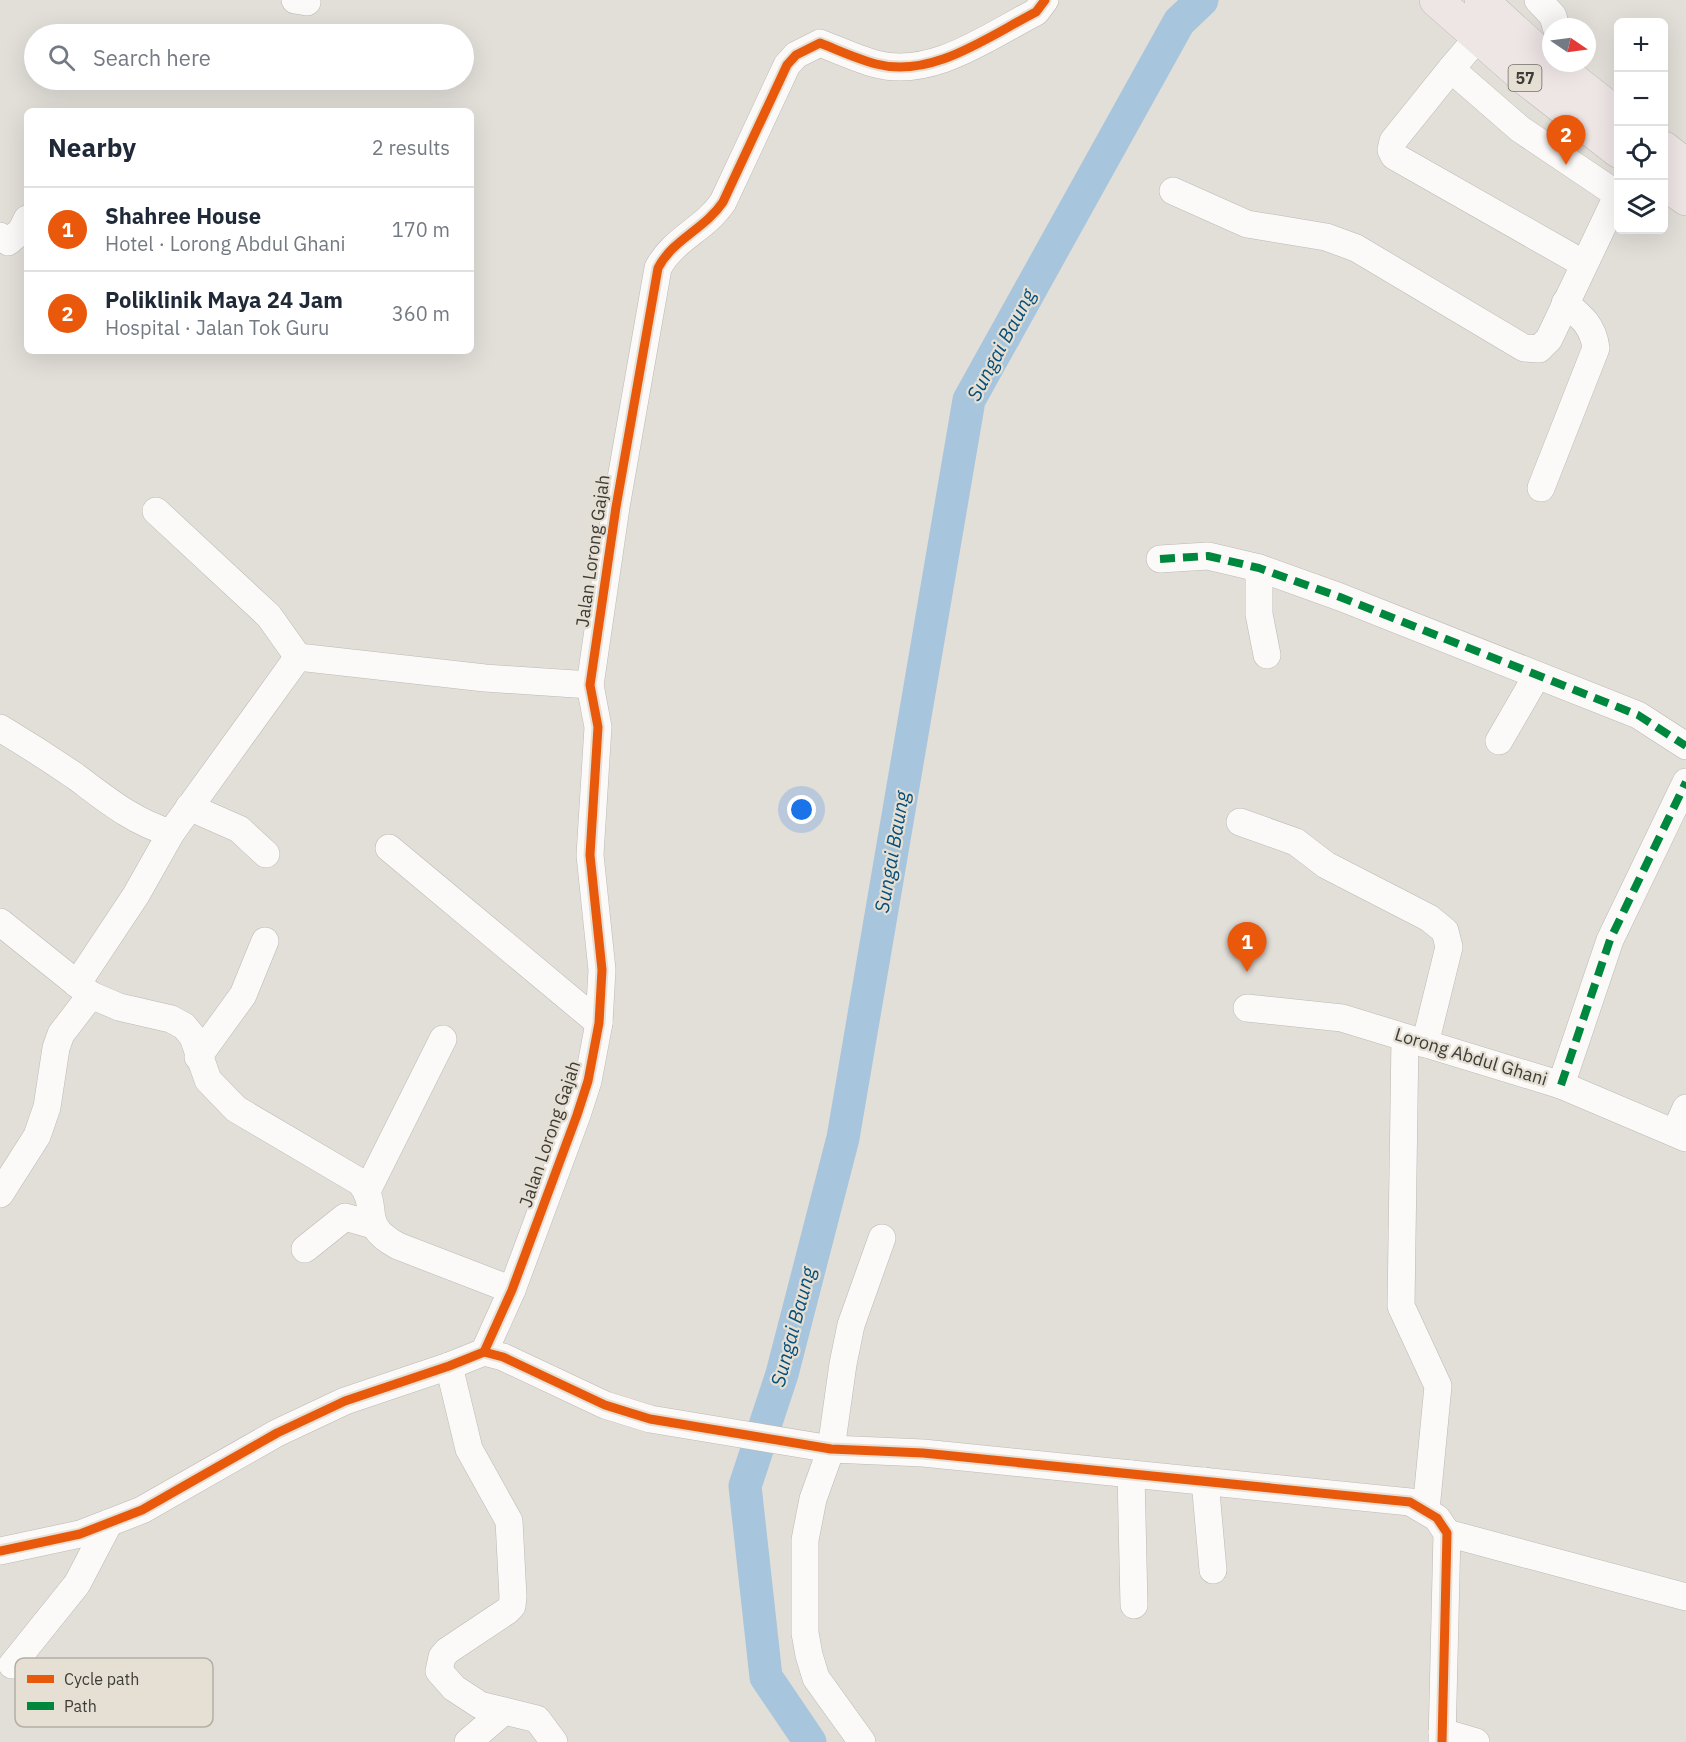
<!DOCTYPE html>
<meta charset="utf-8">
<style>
body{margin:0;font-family:"IBM Plex Sans",sans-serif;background:#f6f6f7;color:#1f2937}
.controls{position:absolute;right:18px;top:18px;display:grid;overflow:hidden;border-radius:9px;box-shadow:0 6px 24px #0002}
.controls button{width:54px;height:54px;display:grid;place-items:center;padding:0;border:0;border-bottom:2px solid #e0e1e3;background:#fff;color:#1f2937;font:30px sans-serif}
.compass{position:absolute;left:1542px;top:18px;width:54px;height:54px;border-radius:50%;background:#fff;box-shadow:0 6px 24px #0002;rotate:103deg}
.you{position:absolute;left:802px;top:810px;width:21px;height:21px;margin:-15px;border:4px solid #fff;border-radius:50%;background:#1a73e8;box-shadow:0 0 0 9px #1a73e833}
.badge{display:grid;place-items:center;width:39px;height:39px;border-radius:50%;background:#ea580c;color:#fff;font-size:20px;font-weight:700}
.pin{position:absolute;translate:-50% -50px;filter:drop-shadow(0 2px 3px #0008)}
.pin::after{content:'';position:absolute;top:32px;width:21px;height:18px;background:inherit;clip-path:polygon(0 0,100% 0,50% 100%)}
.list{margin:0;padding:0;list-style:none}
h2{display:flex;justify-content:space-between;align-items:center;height:78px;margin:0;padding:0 24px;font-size:26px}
h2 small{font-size:20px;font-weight:400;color:#747a83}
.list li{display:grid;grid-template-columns:39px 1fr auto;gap:18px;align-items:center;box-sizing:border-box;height:84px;padding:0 24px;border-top:2px solid #e0e1e3}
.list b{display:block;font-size:22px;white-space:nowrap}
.list p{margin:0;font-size:20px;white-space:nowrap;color:#747a83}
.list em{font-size:20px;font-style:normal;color:#747a83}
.icon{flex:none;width:33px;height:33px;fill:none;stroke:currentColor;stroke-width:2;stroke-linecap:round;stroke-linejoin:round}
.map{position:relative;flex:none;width:1686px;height:1742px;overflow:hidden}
.search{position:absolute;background:#fff;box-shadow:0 6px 24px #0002;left:24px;top:24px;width:450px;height:66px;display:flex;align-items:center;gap:15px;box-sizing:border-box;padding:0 21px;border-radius:33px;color:#747a83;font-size:22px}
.panel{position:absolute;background:#fff;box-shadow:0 6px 24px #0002;left:24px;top:108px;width:450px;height:246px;border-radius:9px}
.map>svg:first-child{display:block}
</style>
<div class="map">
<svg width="1686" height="1742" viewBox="0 0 1686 1742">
<rect width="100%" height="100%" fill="#e2ded8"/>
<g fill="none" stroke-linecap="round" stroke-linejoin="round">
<path stroke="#a7c5dc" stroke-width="33" d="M 810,1742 L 766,1677 L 745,1486 L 782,1374 L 843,1138 L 969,400 L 1179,22 L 1202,0"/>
<g stroke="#bcb9b4" stroke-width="28">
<g id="minor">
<path d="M 295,0 L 307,2"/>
<path d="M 1538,0 L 1553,16 L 1556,27"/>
<path d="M 1478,37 L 1451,69 L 1520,129 L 1618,195"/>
<path d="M 1451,69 L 1393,141 L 1391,150 L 1394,156 L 1584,264"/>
<path d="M 1173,191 L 1247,224 L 1326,237 L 1356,248 L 1524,348 L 1539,349 L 1549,339 L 1618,194"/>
<path d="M 0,236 L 8,242 L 21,231 L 27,219"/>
<path d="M 1541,488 L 1596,348 C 1593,326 1582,317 1565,303"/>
<path d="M 1160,559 L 1208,556 L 1259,568 L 1340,597 L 1638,715 L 1686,746"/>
<path d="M 1259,568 L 1259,614 L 1267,655"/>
<path d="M 298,657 L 485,678 L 590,685"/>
<path d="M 0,728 C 25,743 50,759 75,776 C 106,799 133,822 171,833 L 298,657 L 269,616 L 156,511"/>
<path d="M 1499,741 L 1536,677"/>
<path d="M 189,807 L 239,829 L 266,854"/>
<path d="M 1240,822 L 1296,842 L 1326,865 L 1429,918 L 1445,931 L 1449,947 L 1425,1044"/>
<path d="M 389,848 L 599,1023"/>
<path d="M 0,922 L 91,995 L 119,1007 L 171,1019 L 184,1026 L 193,1037 L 208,1080 L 236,1109 L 360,1182 C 382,1209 356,1223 398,1246 L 512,1290"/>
<path d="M 77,984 L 136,895 L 171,833"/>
<path d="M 1247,1008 L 1342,1018 L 1561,1085 L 1686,1138"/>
<path d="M 1405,1038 L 1401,1306 L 1438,1386 L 1426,1510"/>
<path d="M 198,1057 L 243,995 L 265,941"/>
<path d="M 1561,1085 L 1610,940 L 1686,782"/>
<path d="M 1675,1133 L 1686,1108"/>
<path d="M 367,1191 L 443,1039"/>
<path d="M 0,1194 L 37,1136 L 47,1107 L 56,1048 L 61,1034 L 91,995"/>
<path d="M 305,1249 L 345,1217 L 373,1225"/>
<path d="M 484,1352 L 512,1290 L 577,1115 L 588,1081 L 599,1023 L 602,970 L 590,855 L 598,727 L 590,685 L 616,507 L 658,268 C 673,239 705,229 723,202 L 787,65 L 796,55 L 820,43 C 838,50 857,59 876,64 C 932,79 989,36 1036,12 L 1045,0"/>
<path d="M 449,1366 L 469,1449 L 509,1521 L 513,1597 L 512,1606 L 507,1611 L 447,1651 L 442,1657 L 439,1671 L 454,1688 L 480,1705 L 537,1719 L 554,1742"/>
<path d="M 1131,1474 L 1134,1605"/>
<path d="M 1205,1481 L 1213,1570"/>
<path d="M 1447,1533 L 1686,1597"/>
<path d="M 0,1551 L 80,1534 L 142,1510 L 277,1433 L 345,1401 L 449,1366 L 484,1352 L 503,1357 L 605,1405 L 650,1419 L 831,1449 L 923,1453 L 1410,1502 L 1437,1518 L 1447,1533 L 1442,1742"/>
<path d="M 12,1665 L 77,1584 L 109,1523"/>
<path d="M 1442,1732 L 1476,1742"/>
<path d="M 468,1742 L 503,1712"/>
<path d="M 862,1742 L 816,1678 L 809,1655 L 805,1633 L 805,1540 L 813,1499 L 831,1449 L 843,1364 L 851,1325 L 882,1238"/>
</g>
</g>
<g stroke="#bcbab6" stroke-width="34">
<g id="major">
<path d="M 1436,0 L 1527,80 L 1618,151"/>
<path d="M 1481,0 L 1537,51 L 1618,115"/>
<path d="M 1664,148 L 1686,165"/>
<path d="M 1664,183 L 1686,199"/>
</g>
</g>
<use href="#minor" stroke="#fbfaf9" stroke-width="27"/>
<use href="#major" stroke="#eee5e5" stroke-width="33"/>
<g stroke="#00873e" stroke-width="8" stroke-dasharray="15 8" stroke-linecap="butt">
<path d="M 1160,559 L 1208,556 L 1259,568 L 1340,597 L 1638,715 L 1686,746"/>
<path d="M 1561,1085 L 1610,940 L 1686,782"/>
</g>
<g stroke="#e6dfd4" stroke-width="13">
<g id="cycleway">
<path d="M 484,1352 L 512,1290 L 577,1115 L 588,1081 L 599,1023 L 602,970 L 590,855 L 598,727 L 590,685 L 616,507 L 658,268 C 673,239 705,229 723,202 L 787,65 L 796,55 L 820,43 C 838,50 857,59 876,64 C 932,79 989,36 1036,12 L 1045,0"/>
<path d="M 0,1551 L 80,1534 L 142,1510 L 277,1433 L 345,1401 L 449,1366 L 484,1352 L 503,1357 L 605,1405 L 650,1419 L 831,1449 L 923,1453 L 1410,1502 L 1437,1518 L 1447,1533 L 1442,1742"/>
</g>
</g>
<use href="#cycleway" stroke="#e8590c" stroke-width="9"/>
</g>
<g text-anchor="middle" stroke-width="4.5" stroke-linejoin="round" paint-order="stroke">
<rect fill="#e6dfd4" stroke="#706d66" stroke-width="1.5" x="1508.5" y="65" width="33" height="26" rx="4.5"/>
<g font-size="16" font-weight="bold" fill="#3e3c37">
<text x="1525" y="84">57</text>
</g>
<g font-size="18" fill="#3e3c37" stroke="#e6dfd4">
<text transform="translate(593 551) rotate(-82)" y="6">Jalan Lorong Gajah</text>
<text transform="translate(1471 1057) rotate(17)" y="6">Lorong Abdul Ghani</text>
<text transform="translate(550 1134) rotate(-71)" y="6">Jalan Lorong Gajah</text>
</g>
<g font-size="20" font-style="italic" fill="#04507d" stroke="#e6dfd4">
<text transform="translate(1001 345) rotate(-62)" y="7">Sungai Baung</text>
<text transform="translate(892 852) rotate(-80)" y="7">Sungai Baung</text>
<text transform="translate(793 1327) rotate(-75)" y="7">Sungai Baung</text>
</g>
</g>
<rect x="15" y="1658" width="198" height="69" rx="9" fill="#e6dfd4" stroke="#b4aea5" stroke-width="1.5"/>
<rect x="27" y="1675" width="27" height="8" fill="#e8590c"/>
<rect x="27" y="1702" width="27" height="8" fill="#00873e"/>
<g font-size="16" fill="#3e3c37">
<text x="64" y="1685">Cycle path</text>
<text x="64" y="1712">Path</text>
</g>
</svg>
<div class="controls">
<button>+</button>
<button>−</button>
<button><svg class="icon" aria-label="locate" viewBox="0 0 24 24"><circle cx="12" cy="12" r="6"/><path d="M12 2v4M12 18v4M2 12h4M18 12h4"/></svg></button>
<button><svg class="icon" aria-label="layers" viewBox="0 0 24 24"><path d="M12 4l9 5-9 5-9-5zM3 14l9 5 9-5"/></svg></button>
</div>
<svg class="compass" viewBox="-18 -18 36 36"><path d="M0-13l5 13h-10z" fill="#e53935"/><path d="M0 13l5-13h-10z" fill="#747a83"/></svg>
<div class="you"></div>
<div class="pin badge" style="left:1247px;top:972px">1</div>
<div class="pin badge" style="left:1566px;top:165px">2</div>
<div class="search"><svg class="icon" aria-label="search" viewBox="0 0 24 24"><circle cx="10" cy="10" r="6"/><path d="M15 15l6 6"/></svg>Search here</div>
<section class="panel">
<h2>Nearby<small>2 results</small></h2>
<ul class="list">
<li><span class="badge">1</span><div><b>Shahree House</b><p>Hotel · Lorong Abdul Ghani</p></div><em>170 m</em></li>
<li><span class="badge">2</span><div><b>Poliklinik Maya 24 Jam</b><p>Hospital · Jalan Tok Guru</p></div><em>360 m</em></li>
</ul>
</section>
</div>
